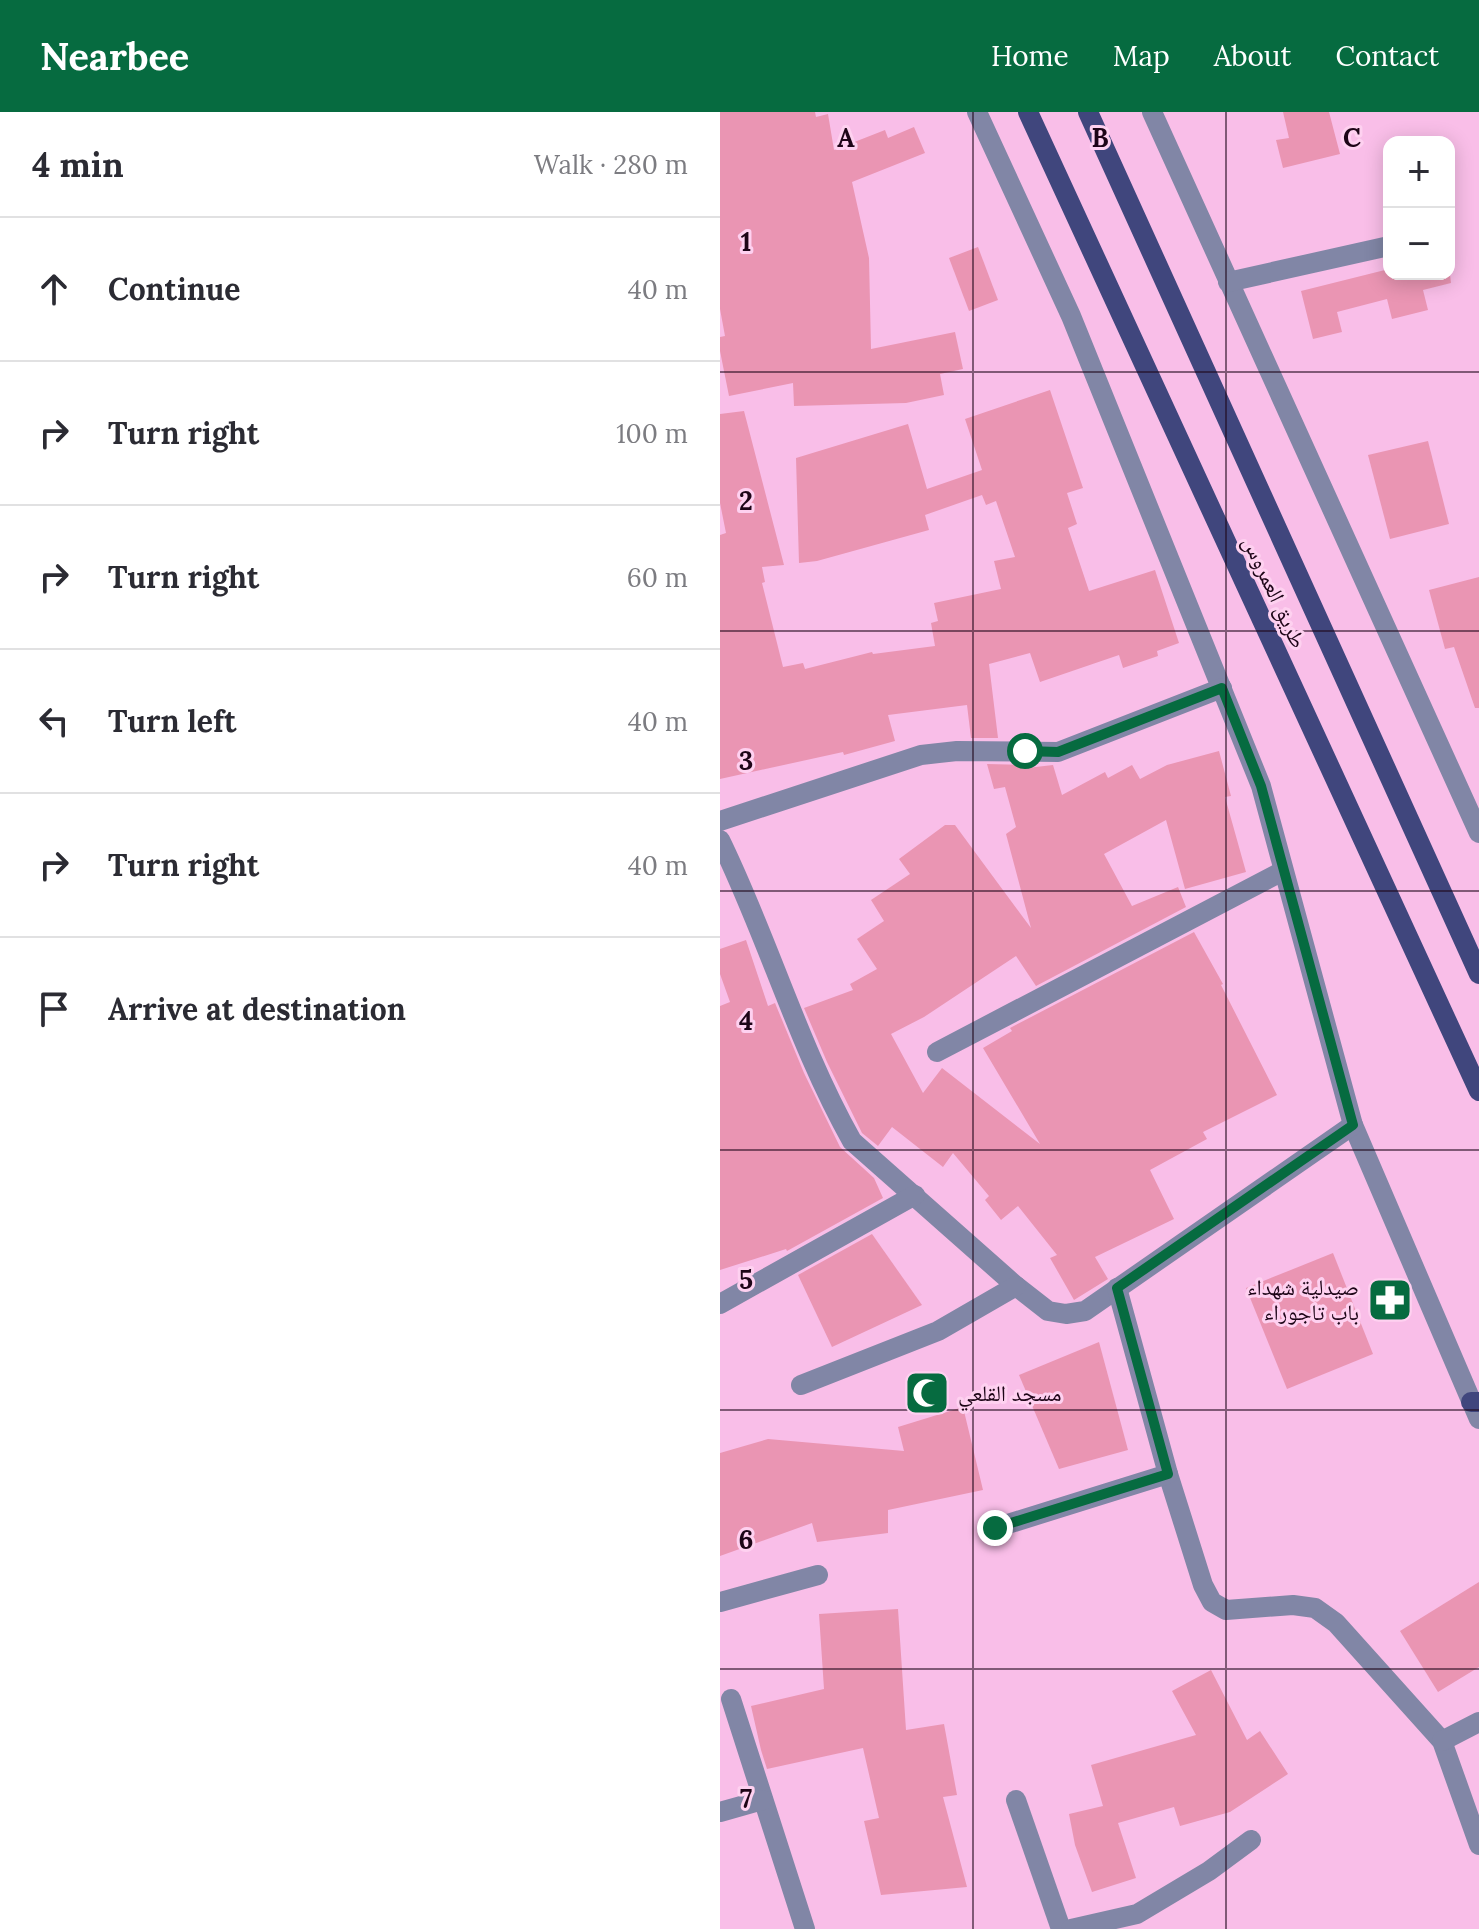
<!DOCTYPE html>
<meta charset="utf-8">
<style>
body{margin:0;font-family:Lora,"Noto Naskh Arabic",serif;background:#f2f2f3;color:#2b2b33}
.controls{position:absolute;right:24px;top:24px;display:grid;overflow:hidden;border-radius:16px;box-shadow:0 4px 20px #0003}
.controls button{width:72px;height:72px;display:grid;place-items:center;padding:0;border:0;border-bottom:2px solid #e1e1e2;background:#fff;color:#2b2b33;font:40px sans-serif}
.stop{position:absolute;width:24px;height:24px;margin:-18px;border:6px solid #066b40;border-radius:50%;background:#fff}
.stop.end{background:#066b40;border-color:#fff;box-shadow:0 2px 8px #0008}
.list{margin:0;padding:0;list-style:none}
h2{display:flex;justify-content:space-between;align-items:center;height:104px;margin:0;padding:0 32px;font-size:34px}
h2 small{font-size:26px;font-weight:400;color:#7c7c81}
.list li{display:grid;grid-template-columns:52px 1fr auto;gap:24px;align-items:center;box-sizing:border-box;height:144px;padding:0 32px;border-top:2px solid #e1e1e2}
.list b{display:block;font-size:30px;white-space:nowrap}
.list em{font-size:26px;font-style:normal;color:#7c7c81}
.icon{flex:none;width:44px;height:44px;fill:none;stroke:currentColor;stroke-width:2;stroke-linecap:round;stroke-linejoin:round}
.map{position:relative;flex:none;width:759px;height:1817px;overflow:hidden}
header{display:flex;align-items:center;gap:48px;box-sizing:border-box;height:112px;padding:0 40px;background:#066b40;color:#fff}
header strong{font-size:38px}
nav{display:flex;gap:44px;margin-inline-start:auto;font-size:28px}
main{display:flex}
aside{flex:1;background:#fff}
.map>svg:first-child{display:block}
</style>
<header>
<strong>Nearbee</strong>
<nav><a>Home</a><a>Map</a><a>About</a><a>Contact</a></nav>
</header>
<main>
<aside>
<h2>4 min<small>Walk · 280 m</small></h2>
<ul class="list">
<li><svg class="icon" aria-label="ahead" viewBox="0 0 24 24"><path d="M12 20V5M6 11l6-6 6 6"/></svg><div><b>Continue</b></div><em>40 m</em></li>
<li><svg class="icon" aria-label="right" viewBox="0 0 24 24"><path d="M7 20v-9h11M14 6l5 5-5 5"/></svg><div><b>Turn right</b></div><em>100 m</em></li>
<li><svg class="icon" aria-label="right" viewBox="0 0 24 24"><path d="M7 20v-9h11M14 6l5 5-5 5"/></svg><div><b>Turn right</b></div><em>60 m</em></li>
<li><svg class="icon" aria-label="left" viewBox="0 0 24 24"><path d="M17 20v-9H6M10 6l-5 5 5 5"/></svg><div><b>Turn left</b></div><em>40 m</em></li>
<li><svg class="icon" aria-label="right" viewBox="0 0 24 24"><path d="M7 20v-9h11M14 6l5 5-5 5"/></svg><div><b>Turn right</b></div><em>40 m</em></li>
<li><svg class="icon" aria-label="arrive" viewBox="0 0 24 24"><path d="M6 21V4h12l-3 4 3 4H6"/></svg><div><b>Arrive at destination</b></div></li>
</ul>
</aside>
<div class="map">
<svg width="759" height="1817" viewBox="0 0 759 1817">
<rect width="100%" height="100%" fill="#f9bee8"/>
<g fill="#ea95b3">
<path d="M 0,0 L 95,0 L 96,5 L 108,2 L 114,38 L 165,18 L 168,26 L 194,15 L 205,41 L 132,70 L 149,146 L 151,237 L 235,220 L 243,257 L 220,262 L 224,283 L 186,291 L 74,294 L 73,271 L 9,284 L 0,239 L 0,225 L 5,224 L 0,197 Z"/>
<path d="M 563,0 L 609,0 L 620,42 L 563,56 L 556,28 L 569,26 Z"/>
<path d="M 258,135 L 278,188 L 249,199 L 229,146 Z"/>
<path d="M 669,157 L 669,162 L 730,162 L 731,171 L 703,178 L 708,198 L 672,207 L 667,187 L 617,200 L 622,220 L 593,227 L 581,179 Z"/>
<path d="M 330,278 L 363,376 L 347,381 L 357,412 L 348,416 L 369,479 L 435,458 L 459,531 L 437,539 L 438,544 L 403,556 L 399,543 L 320,570 L 310,541 L 269,552 L 278,626 L 251,626 L 247,593 L 168,603 L 175,629 L 124,643 L 123,640 L 0,667 L 0,423 L 6,421 L 0,391 L 0,302 L 24,299 L 64,453 L 42,455 L 45,470 L 42,471 L 63,555 L 83,551 L 85,557 L 152,540 L 153,542 L 215,534 L 211,511 L 218,509 L 214,491 L 281,477 L 274,449 L 295,445 L 276,389 L 266,393 L 262,383 L 205,403 L 209,418 L 97,449 L 79,451 L 76,346 L 188,312 L 207,377 L 262,358 L 245,307 Z"/>
<path d="M 708,329 L 729,412 L 670,427 L 648,343 Z"/>
<path d="M 759,465 L 759,596 L 755,596 L 734,535 L 725,537 L 709,478 Z"/>
<path d="M 499,639 L 511,684 L 505,685 L 526,760 L 465,777 L 446,708 L 384,742 L 412,794 L 458,775 L 466,795 L 316,874 L 296,844 L 204,905 L 171,922 L 203,981 L 222,956 L 320,1032 L 263,936 L 292,919 L 290,916 L 474,820 L 503,872 L 501,873 L 557,983 L 483,1020 L 487,1027 L 430,1058 L 454,1107 L 375,1145 L 388,1167 L 354,1188 L 330,1146 L 337,1143 L 298,1094 L 281,1108 L 265,1088 L 269,1084 L 233,1041 L 223,1055 L 172,1015 L 158,1034 L 142,1021 L 107,950 L 84,896 L 133,878 L 130,872 L 157,857 L 137,827 L 164,809 L 151,788 L 190,762 L 179,747 L 225,713 L 235,713 L 311,816 L 286,722 L 296,715 L 285,675 L 274,677 L 267,652 L 306,653 L 307,656 L 333,653 L 342,683 L 385,660 L 388,666 L 412,653 L 420,667 L 447,653 Z"/>
<path d="M 26,828 L 48,894 L 55,891 L 84,961 L 120,1035 L 154,1066 L 163,1086 L 67,1139 L 66,1137 L 0,1158 L 0,894 L 10,890 L 0,862 L 0,837 Z"/>
<path d="M 152,1122 L 202,1193 L 112,1235 L 78,1163 Z"/>
<path d="M 613,1141 L 653,1242 L 567,1277 L 526,1176 Z"/>
<path d="M 379,1230 L 408,1338 L 339,1357 L 299,1263 Z"/>
<path d="M 243,1295 L 263,1378 L 168,1398 L 168,1421 L 97,1430 L 92,1411 L 0,1444 L 0,1341 L 48,1327 L 184,1339 L 178,1315 Z"/>
<path d="M 759,1470 L 759,1555 L 718,1580 L 680,1519 Z"/>
<path d="M 178,1497 L 186,1618 L 224,1612 L 237,1683 L 223,1685 L 247,1775 L 161,1783 L 144,1709 L 159,1706 L 143,1636 L 47,1657 L 41,1638 L 31,1594 L 104,1577 L 99,1502 Z"/>
<path d="M 491,1558 L 527,1628 L 540,1619 L 568,1662 L 510,1700 L 460,1714 L 454,1695 L 398,1711 L 416,1766 L 372,1780 L 355,1733 L 349,1702 L 383,1694 L 371,1653 L 476,1623 L 452,1579 Z"/>
</g>
<g fill="none" stroke-linecap="round" stroke-linejoin="round">
<g stroke="#8186a6" stroke-width="20">
<path d="M 257,0 L 351,204 L 541,674 L 633,1013 L 759,1307"/>
<path d="M 432,0 L 759,721"/>
<path d="M 508,170 L 669,134"/>
<path d="M 0,709 L 201,643 L 237,639 L 338,640 L 502,576"/>
<path d="M 0,728 C 48,826 78,933 132,1029 L 296,1174 L 328,1199 L 346,1202 L 365,1199 L 633,1013"/>
<path d="M 217,940 L 563,759"/>
<path d="M 0,1192 L 195,1083"/>
<path d="M 81,1273 L 218,1219 L 296,1174"/>
<path d="M 448,1362 L 483,1473 L 492,1490 L 506,1498 L 573,1493 L 595,1496 L 616,1511 L 722,1629 L 759,1733"/>
<path d="M 275,1416 L 448,1362 L 397,1176"/>
<path d="M 0,1490 L 98,1463"/>
<path d="M 11,1587 L 85,1817"/>
<path d="M 722,1629 L 759,1610"/>
<path d="M 296,1688 L 341,1817"/>
<path d="M 0,1700 L 43,1688"/>
<path d="M 351,1817 L 417,1802 L 489,1759 L 531,1728"/>
</g>
<g stroke="#40467d" stroke-width="20">
<path d="M 308,0 L 759,979"/>
<path d="M 368,0 L 759,862"/>
<path d="M 751,1290 L 759,1290"/>
</g>
</g>
<g fill="none" stroke-linecap="round" stroke-linejoin="round">
<path stroke="#066b40" stroke-width="10" d="M 275,1416 L 448,1362 L 397,1176 L 633,1013 L 541,674 L 502,576 L 338,640 L 305,639"/>
</g>
<path fill="none" stroke="#1d0517" stroke-width="2" stroke-opacity="0.55" d="M 253,0 L 253,1817M 506,0 L 506,1817M 0,260 L 759,260M 0,519 L 759,519M 0,779 L 759,779M 0,1038 L 759,1038M 0,1298 L 759,1298M 0,1557 L 759,1557"/>
<defs>
<g id="pharmacy-square" transform="scale(2.3)"><rect x="-9" y="-9" width="18" height="18" rx="4" fill="#066b40" stroke="#fed1f0"/><path d="M-2-6h4v4h4v4h-4v4h-4v-4h-4v-4h4Z" fill="#fff"/></g>
<g id="mosque-square" transform="scale(2.3)"><rect x="-9" y="-9" width="18" height="18" rx="4" fill="#066b40" stroke="#fed1f0"/><path d="M3.5-4.9A6 6 0 1 0 3.5 4.9A5 5 0 1 1 3.5-4.9Z" fill="#fff"/></g>
</defs>
<g fill-rule="evenodd">
<use href="#pharmacy-square" x="670" y="1188"/>
<use href="#mosque-square" x="207" y="1281"/>
</g>
<g text-anchor="middle" stroke-width="6" stroke-linejoin="round" paint-order="stroke">
<g font-size="22" fill="#1d0517" stroke="#fed1f0">
<text transform="translate(555 480) rotate(65)" y="8">طريق العمروس</text>
</g>
<g font-size="22" fill="#1d0517" stroke="#fed1f0" text-anchor="end">
<text x="639" y="1183">صيدلية شهداء<tspan x="639" dy="25">باب تاجوراء</tspan></text>
<text x="238" y="1289" text-anchor="start">مسجد القلعي</text>
</g>
</g>
<g font-size="26" text-anchor="middle" font-weight="bold" fill="#1d0517" stroke="#fed1f0" stroke-width="6" stroke-linejoin="round" paint-order="stroke">
<text x="126" y="35">A</text>
<text x="380" y="35">B</text>
<text x="632" y="35">C</text>
<text x="26" y="139">1</text>
<text x="26" y="398">2</text>
<text x="26" y="658">3</text>
<text x="26" y="918">4</text>
<text x="26" y="1177">5</text>
<text x="26" y="1437">6</text>
<text x="26" y="1696">7</text>
</g>
</svg>
<div class="controls">
<button>+</button>
<button>−</button>
</div>
<div class="stop" style="left:305px;top:639px"></div>
<div class="stop end" style="left:275px;top:1416px"></div>
</div>
</main>
